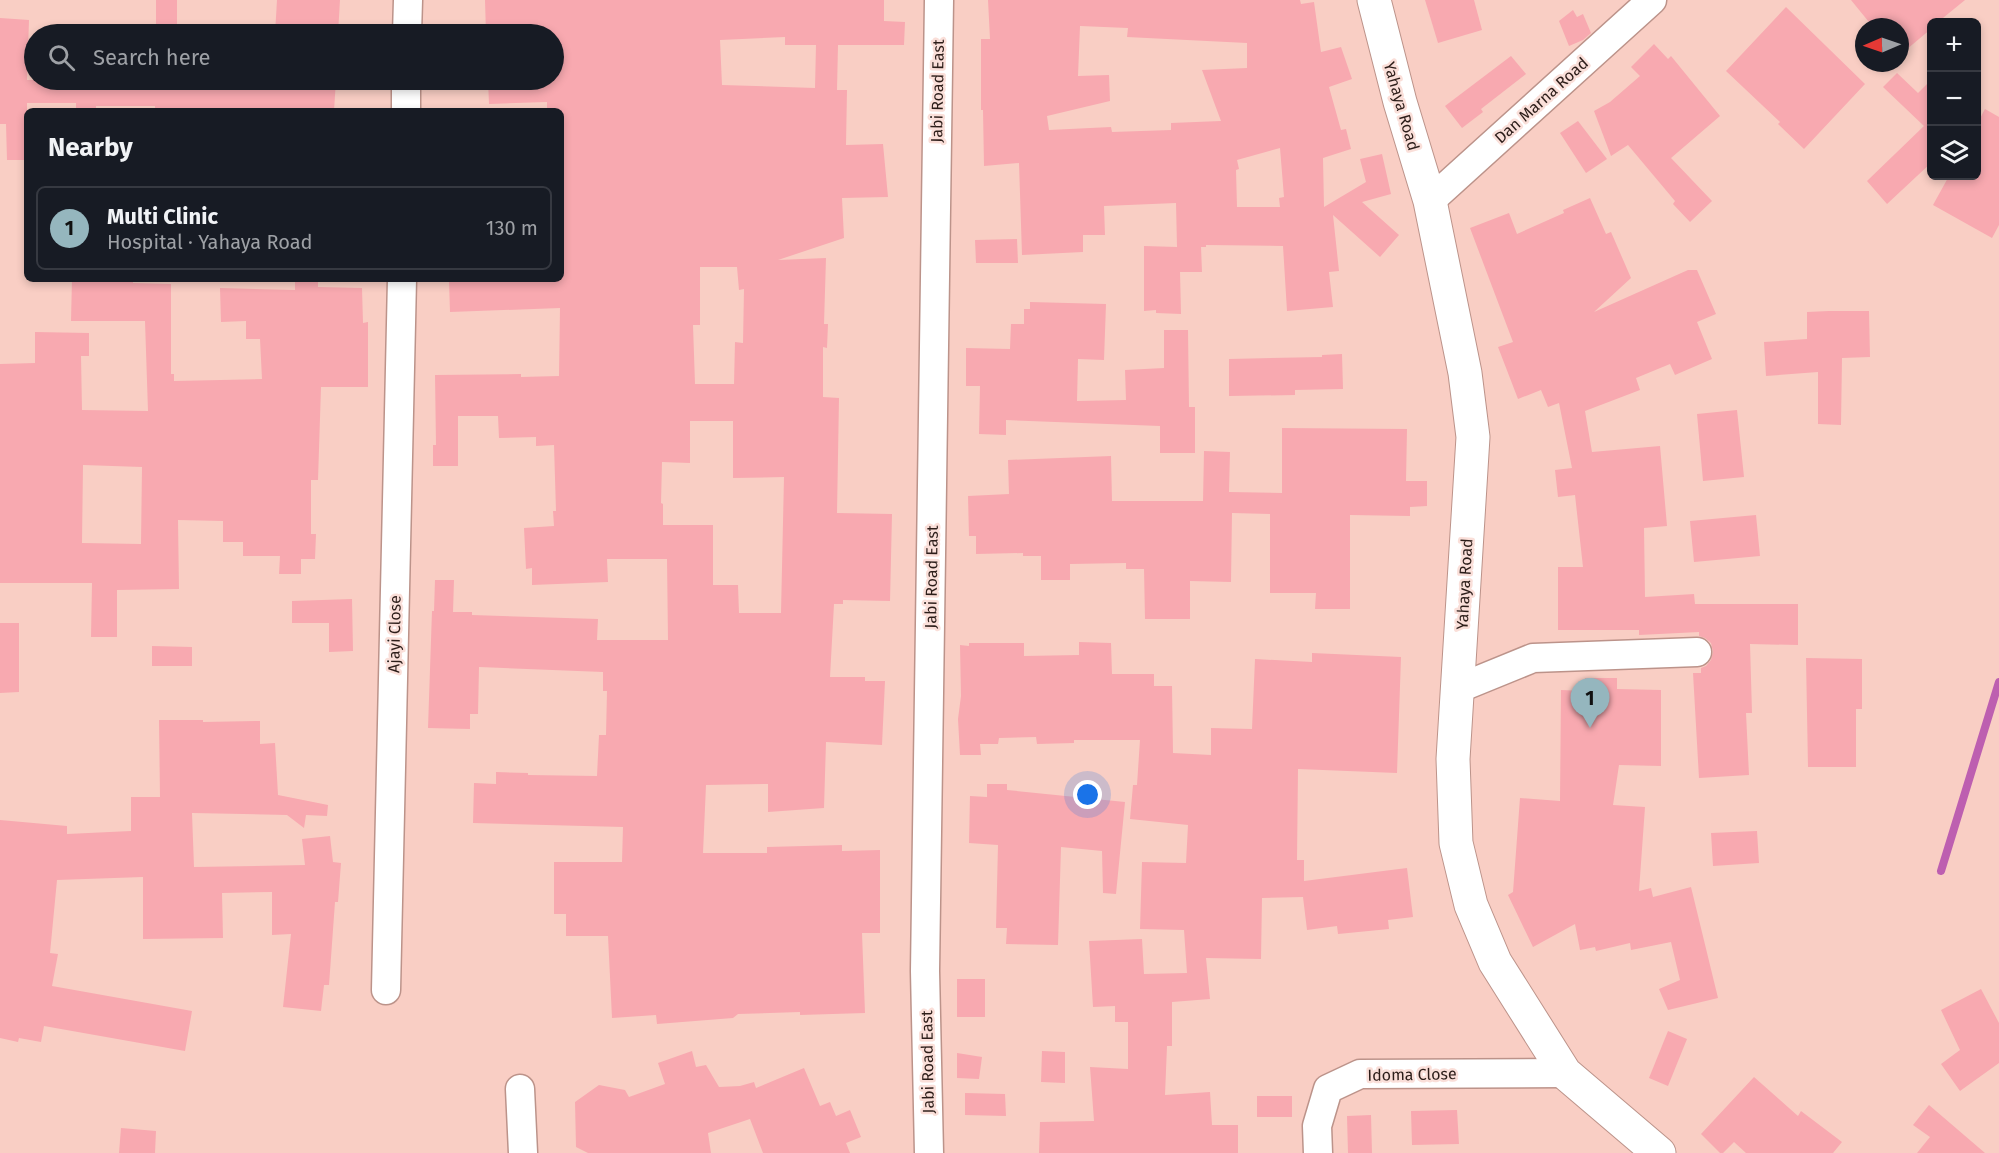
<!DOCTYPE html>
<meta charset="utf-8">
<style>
body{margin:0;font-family:"Fira Sans",sans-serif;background:#242831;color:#f1f3f6}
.controls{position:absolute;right:18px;top:18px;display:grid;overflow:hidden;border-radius:9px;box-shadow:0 3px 9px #0003}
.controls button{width:54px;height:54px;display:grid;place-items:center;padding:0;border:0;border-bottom:2px solid #363941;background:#171b24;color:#f1f3f6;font:30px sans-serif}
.compass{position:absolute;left:1855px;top:18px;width:54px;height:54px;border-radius:50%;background:#171b24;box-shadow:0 3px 9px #0003;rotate:268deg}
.you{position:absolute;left:1088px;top:795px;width:21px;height:21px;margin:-15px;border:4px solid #fff;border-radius:50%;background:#1a73e8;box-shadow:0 0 0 9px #1a73e833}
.badge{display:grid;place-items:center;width:39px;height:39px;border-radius:50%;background:#95b6be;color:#111;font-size:20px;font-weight:700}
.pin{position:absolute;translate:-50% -50px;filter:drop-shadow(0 2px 3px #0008)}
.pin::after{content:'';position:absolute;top:32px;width:21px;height:18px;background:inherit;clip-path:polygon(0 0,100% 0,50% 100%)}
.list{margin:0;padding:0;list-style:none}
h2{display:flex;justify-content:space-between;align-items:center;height:78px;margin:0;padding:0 24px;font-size:26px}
h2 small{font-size:20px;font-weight:400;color:#9ea1a6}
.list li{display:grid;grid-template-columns:39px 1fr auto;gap:18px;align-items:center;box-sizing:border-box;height:84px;margin:0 12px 12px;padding:0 12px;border:2px solid #363941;border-radius:9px}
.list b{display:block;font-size:22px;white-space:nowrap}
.list p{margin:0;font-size:20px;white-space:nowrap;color:#9ea1a6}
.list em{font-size:20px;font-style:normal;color:#9ea1a6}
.icon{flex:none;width:33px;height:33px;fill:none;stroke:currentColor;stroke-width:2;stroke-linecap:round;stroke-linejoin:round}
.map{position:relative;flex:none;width:1999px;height:1153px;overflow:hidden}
.search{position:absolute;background:#171b24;box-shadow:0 3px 9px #0003;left:24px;top:24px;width:540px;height:66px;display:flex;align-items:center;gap:15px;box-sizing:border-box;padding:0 21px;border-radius:33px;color:#9ea1a6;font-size:22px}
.panel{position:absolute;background:#171b24;box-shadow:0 3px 9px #0003;left:24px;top:108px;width:540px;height:174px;border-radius:9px}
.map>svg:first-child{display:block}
</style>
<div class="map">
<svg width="1999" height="1153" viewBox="0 0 1999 1153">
<rect width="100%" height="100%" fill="#f9cec4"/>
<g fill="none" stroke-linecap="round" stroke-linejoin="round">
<path stroke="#bd5fb0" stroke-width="8" d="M 1941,871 L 1999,682"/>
</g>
<g fill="#f8a9b0" fill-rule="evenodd">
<rect x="156" y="0" width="21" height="34"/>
<path d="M 277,0 L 340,0 L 338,34 L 275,34 Z"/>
<path d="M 485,0 L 884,0 L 884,21 L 905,22 L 904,45 L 838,45 L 837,90 L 847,90 L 846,145 L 883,144 L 888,197 L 842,198 L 844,238 L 778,260 L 826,258 L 824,324 L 828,324 L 827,348 L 823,347 L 823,397 L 839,398 L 837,513 L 892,514 L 890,601 L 843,600 L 843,604 L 834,604 L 830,677 L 865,677 L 865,681 L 885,681 L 882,745 L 826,742 L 824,808 L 768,812 L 768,784 L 706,785 L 703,853 L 767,853 L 767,847 L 842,845 L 842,851 L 880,850 L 880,933 L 862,933 L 865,1013 L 800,1015 L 800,1012 L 738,1014 L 733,1018 L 657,1024 L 656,1015 L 612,1018 L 608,936 L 566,936 L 566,914 L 554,914 L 554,862 L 622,862 L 623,827 L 473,823 L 474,783 L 496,784 L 496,772 L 528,773 L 528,775 L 597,776 L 599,735 L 606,735 L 607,691 L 603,691 L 603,672 L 479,667 L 478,714 L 470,714 L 470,729 L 428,728 L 432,611 L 434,611 L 435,580 L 454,580 L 453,612 L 472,612 L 472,615 L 598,619 L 597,640 L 668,640 L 667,559 L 607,559 L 608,582 L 532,585 L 532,568 L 526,569 L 524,528 L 554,526 L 553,511 L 556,511 L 554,445 L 536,446 L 536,437 L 499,438 L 498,416 L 458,416 L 458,466 L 433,466 L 433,445 L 436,445 L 435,375 L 521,374 L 521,377 L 559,376 L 560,308 L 450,312 L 449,281 L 561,279 L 561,111 L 547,111 L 547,102 L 489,104 L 488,80 L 554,80 L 554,34 L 486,34 ZM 785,37 L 785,45 L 816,45 L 815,88 L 722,85 L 720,40 ZM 700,267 L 737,267 L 739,290 L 744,289 L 743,343 L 735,342 L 734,384 L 695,384 L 693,325 L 700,325 ZM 690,421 L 733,421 L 733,478 L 784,477 L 781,613 L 739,613 L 738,585 L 713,585 L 713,525 L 663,525 L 663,504 L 661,503 L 662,462 L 690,463 Z"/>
<path d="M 988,0 L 1300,0 L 1301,4 L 1314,2 L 1321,52 L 1341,47 L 1352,79 L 1329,87 L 1341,130 L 1346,129 L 1351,149 L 1323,158 L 1324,207 L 1366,182 L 1360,159 L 1382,154 L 1391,194 L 1362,202 L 1399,235 L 1380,257 L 1333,215 L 1339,271 L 1329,272 L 1333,307 L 1287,311 L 1283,246 L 1206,245 L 1206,247 L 1201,247 L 1202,272 L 1180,272 L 1181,314 L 1156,313 L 1156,310 L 1144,311 L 1144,246 L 1177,247 L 1176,203 L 1104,206 L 1105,235 L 1083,235 L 1083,252 L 1022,255 L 1019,163 L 984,166 L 983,110 L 981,110 L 981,39 L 990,39 ZM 1080,26 L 1128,28 L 1127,37 L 1247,43 L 1247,68 L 1202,70 L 1221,121 L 1171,123 L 1171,130 L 1112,132 L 1111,127 L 1049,130 L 1047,116 L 1110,101 L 1109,75 L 1078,76 ZM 1280,148 L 1284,197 L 1279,198 L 1280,207 L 1237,207 L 1236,170 L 1239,169 L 1237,160 Z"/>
<path d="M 1425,0 L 1474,0 L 1482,30 L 1438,43 Z"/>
<path d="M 1851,0 L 1965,0 L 1938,22 L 1932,22 L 1932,28 L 1900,55 L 1900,27 L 1873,27 Z"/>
<path d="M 1786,7 L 1865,84 L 1804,149 L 1778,124 L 1780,122 L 1726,71 Z"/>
<path d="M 1573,10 L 1577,17 L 1583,14 L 1591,33 L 1583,40 L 1569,46 L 1559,21 Z"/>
<path d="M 0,18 L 29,20 L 27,80 L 130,80 L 130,82 L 193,85 L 193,80 L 336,80 L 334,111 L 155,111 L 155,106 L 96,106 L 96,111 L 76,111 L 76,103 L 27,103 L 27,160 L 7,160 L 6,124 L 0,124 Z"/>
<path d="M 1654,44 L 1668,59 L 1671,56 L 1720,116 L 1671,158 L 1712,201 L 1690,222 L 1673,204 L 1675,201 L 1628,145 L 1611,156 L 1594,111 L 1610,102 L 1640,76 L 1631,67 Z"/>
<path d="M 1511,56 L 1526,74 L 1481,109 L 1483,112 L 1462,128 L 1445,106 Z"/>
<path d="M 1897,73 L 1918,93 L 1932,79 L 1932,162 L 1887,204 L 1867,181 L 1924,126 L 1883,87 Z"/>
<path d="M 1985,109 L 1999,117 L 1999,225 L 1992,238 L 1933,205 L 1949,176 L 1977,176 L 1977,124 Z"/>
<path d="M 1578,121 L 1607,159 L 1586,173 L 1560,133 Z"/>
<path d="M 1590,198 L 1606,234 L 1611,232 L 1631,278 L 1594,312 L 1688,270 L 1697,270 L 1716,314 L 1697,322 L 1712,359 L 1675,375 L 1670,364 L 1636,378 L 1640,390 L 1585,411 L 1592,452 L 1660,446 L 1667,526 L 1644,528 L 1645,597 L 1694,594 L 1695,604 L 1798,604 L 1798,645 L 1750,644 L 1752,713 L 1746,713 L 1749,775 L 1699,778 L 1693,673 L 1701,673 L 1701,668 L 1706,666 L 1711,660 L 1713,652 L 1711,643 L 1705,638 L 1699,636 L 1699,632 L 1639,635 L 1639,630 L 1558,630 L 1558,567 L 1583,567 L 1575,495 L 1558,497 L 1555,470 L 1572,468 L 1559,403 L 1548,407 L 1541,390 L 1518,399 L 1498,347 L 1513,342 L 1470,228 L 1509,213 L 1517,234 L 1564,213 L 1563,210 Z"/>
<path d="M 1017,239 L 1018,263 L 976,263 L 975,240 Z"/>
<path d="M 72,279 L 133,279 L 133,283 L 171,284 L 171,374 L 174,374 L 174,381 L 262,379 L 260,339 L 246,339 L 246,321 L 221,322 L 220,288 L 295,290 L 295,279 L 318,279 L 318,287 L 362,288 L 363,323 L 368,322 L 368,387 L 321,387 L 318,480 L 311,480 L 311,534 L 316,534 L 315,559 L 301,559 L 301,574 L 279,574 L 280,556 L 243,556 L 243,542 L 223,542 L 223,521 L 178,520 L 179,589 L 117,590 L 117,637 L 91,637 L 92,583 L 0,583 L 0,364 L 35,363 L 35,332 L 89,333 L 89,356 L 81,356 L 82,410 L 148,411 L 145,321 L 71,321 ZM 83,465 L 142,467 L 141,544 L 82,543 Z"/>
<path d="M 1030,302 L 1106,304 L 1104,360 L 1078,359 L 1077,401 L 1126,400 L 1125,370 L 1164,368 L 1164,330 L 1188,330 L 1189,407 L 1195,407 L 1195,453 L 1160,453 L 1160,426 L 1006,420 L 1006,435 L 979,434 L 980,386 L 966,386 L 966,348 L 1010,349 L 1011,324 L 1024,324 L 1024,309 L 1030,309 Z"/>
<path d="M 1829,311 L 1869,311 L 1870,357 L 1842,358 L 1841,425 L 1818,424 L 1818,372 L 1766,376 L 1764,342 L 1807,339 L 1807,312 Z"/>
<path d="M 1342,354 L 1343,389 L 1295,390 L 1295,395 L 1229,396 L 1229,359 L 1322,357 L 1322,355 Z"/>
<path d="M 1737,410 L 1744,477 L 1703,481 L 1697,414 Z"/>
<path d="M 1282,428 L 1407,429 L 1406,481 L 1427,481 L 1427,506 L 1410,507 L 1410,516 L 1350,515 L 1350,609 L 1315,609 L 1316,593 L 1270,593 L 1270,514 L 1232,513 L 1231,582 L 1190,581 L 1190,619 L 1145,619 L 1144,569 L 1126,569 L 1126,563 L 1070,564 L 1070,580 L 1041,580 L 1041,556 L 1023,556 L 1023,553 L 976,554 L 976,536 L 969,536 L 968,496 L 1009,494 L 1008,460 L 1111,456 L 1112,501 L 1203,501 L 1204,451 L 1230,452 L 1229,492 L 1282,493 Z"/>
<path d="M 1756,515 L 1760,556 L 1694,562 L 1690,521 Z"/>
<path d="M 352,599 L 353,651 L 329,652 L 329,623 L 292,623 L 292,601 Z"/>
<path d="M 0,623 L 19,623 L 19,692 L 0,693 Z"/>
<path d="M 1079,642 L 1111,643 L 1112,674 L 1154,674 L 1154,686 L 1172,686 L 1173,753 L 1211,755 L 1211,728 L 1252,729 L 1255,659 L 1312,662 L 1312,653 L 1401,657 L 1397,773 L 1298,769 L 1297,860 L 1304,860 L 1304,881 L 1407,868 L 1413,917 L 1388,920 L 1389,929 L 1338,934 L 1337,926 L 1307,930 L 1303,897 L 1262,898 L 1261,959 L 1206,958 L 1210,999 L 1172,1002 L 1172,1046 L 1167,1046 L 1165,1095 L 1210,1092 L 1212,1125 L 1238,1125 L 1238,1153 L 1039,1153 L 1040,1122 L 1094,1121 L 1090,1067 L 1128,1069 L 1128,1022 L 1115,1022 L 1115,1006 L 1093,1007 L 1089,941 L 1142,939 L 1144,974 L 1187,973 L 1184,930 L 1140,929 L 1142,862 L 1186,863 L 1188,825 L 1130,819 L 1133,785 L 1137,785 L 1140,740 L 1074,740 L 1074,743 L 1037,744 L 1036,737 L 999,738 L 998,744 L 980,744 L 981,755 L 960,755 L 958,719 L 961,696 L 960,645 L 969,646 L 969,643 L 1024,643 L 1024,656 L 1079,655 Z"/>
<path d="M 152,646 L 192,647 L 192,666 L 152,666 Z"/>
<path d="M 1806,658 L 1862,659 L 1862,709 L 1856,709 L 1856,767 L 1808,767 Z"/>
<path d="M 1585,678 L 1617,678 L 1617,689 L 1661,690 L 1661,766 L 1619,765 L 1613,805 L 1645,807 L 1639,891 L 1651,888 L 1653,897 L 1691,887 L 1718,998 L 1668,1010 L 1659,989 L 1680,980 L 1671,942 L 1631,950 L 1630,943 L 1596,951 L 1595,947 L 1580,950 L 1575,924 L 1533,947 L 1508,895 L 1513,892 L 1520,798 L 1560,801 L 1561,690 L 1585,691 Z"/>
<path d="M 159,720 L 203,720 L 203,722 L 260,721 L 260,744 L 275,743 L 278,795 L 328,805 L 327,816 L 306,815 L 304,828 L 287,815 L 192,813 L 194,867 L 305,865 L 302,839 L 330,836 L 333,862 L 341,863 L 338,902 L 335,902 L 329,985 L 324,985 L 321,1011 L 283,1007 L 291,934 L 272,935 L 272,892 L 222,893 L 223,938 L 143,939 L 143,877 L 57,880 L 50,953 L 58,954 L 52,986 L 192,1011 L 185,1051 L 44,1026 L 41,1042 L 19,1038 L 18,1042 L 0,1038 L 0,820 L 67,826 L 67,834 L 131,831 L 131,797 L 160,797 Z"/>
<path d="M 987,784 L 1007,784 L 1007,790 L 1125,802 L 1116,894 L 1103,893 L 1102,851 L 1061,847 L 1058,945 L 1006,944 L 1007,928 L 996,928 L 998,845 L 969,843 L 970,796 L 987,797 Z"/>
<path d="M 1757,831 L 1759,863 L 1713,866 L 1711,833 Z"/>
<rect x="957" y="979" width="28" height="38"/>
<path d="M 1981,989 L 1999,1023 L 1999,1063 L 1960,1091 L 1941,1064 L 1960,1050 L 1941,1010 Z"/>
<path d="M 1668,1031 L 1687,1039 L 1668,1086 L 1649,1078 Z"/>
<path d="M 692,1051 L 696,1067 L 706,1065 L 719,1087 L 740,1086 L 754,1082 L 756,1088 L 804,1068 L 820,1106 L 830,1102 L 836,1116 L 850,1110 L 861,1137 L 846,1143 L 850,1153 L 763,1153 L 750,1119 L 708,1133 L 711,1153 L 588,1153 L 576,1147 L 575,1102 L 599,1085 L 625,1090 L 629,1097 L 665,1084 L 658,1063 Z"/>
<path d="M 1042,1051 L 1065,1052 L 1065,1083 L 1041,1082 Z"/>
<path d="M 957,1053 L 982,1057 L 979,1079 L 957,1078 Z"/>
<path d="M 1754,1077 L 1798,1116 L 1801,1111 L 1842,1142 L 1833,1153 L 1746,1153 L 1734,1142 L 1723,1153 L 1720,1153 L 1701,1134 Z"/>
<path d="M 965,1093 L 1005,1094 L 1006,1116 L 965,1115 Z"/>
<rect x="1257" y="1096" width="35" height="21"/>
<path d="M 1929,1105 L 1985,1153 L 1917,1153 L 1930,1137 L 1913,1125 Z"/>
<path d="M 1457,1110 L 1459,1144 L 1412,1145 L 1411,1111 Z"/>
<path d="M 1371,1115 L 1372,1153 L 1348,1153 L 1347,1116 Z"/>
<path d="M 121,1128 L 156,1131 L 155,1153 L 119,1153 Z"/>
</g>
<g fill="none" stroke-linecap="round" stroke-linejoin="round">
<g stroke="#bc938a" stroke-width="31">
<g id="street">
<path d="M 407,34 L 408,0"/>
<path d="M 406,111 L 406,80"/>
<path d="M 1430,201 L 1652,0"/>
<path d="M 1457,689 L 1533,658 L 1697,652"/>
<path d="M 386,990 L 402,279"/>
<path d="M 520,1089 L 523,1153"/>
<path d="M 929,1153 L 925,971 L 939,0"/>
<path d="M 1318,1153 L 1317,1126 L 1328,1089 L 1360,1074 L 1565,1073"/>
</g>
</g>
<g stroke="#bc938a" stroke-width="35">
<path id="secondary" d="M 1374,0 L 1400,102 L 1430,201 L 1465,373 L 1473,437 L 1453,759 L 1456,843 L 1471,905 L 1495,962 L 1565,1073 L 1659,1153"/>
</g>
<use href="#street" stroke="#fff" stroke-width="28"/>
<use href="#secondary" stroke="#fff" stroke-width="33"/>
</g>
<g text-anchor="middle" stroke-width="5" stroke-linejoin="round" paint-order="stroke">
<g font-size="16" fill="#2c1d19" stroke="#fadfd9">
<text transform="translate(937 91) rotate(-89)" y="6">Jabi Road East</text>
<text transform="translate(1541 100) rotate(-42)" y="6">Dan Marna Road</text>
<text transform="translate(1402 106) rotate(74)" y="6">Yahaya Road</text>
<text transform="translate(931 577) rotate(-89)" y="6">Jabi Road East</text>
<text transform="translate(1464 584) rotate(-87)" y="6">Yahaya Road</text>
<text transform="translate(394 634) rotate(-89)" y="6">Ajayi Close</text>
<text transform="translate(927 1062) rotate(-91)" y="6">Jabi Road East</text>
<text transform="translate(1412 1074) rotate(-1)" y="6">Idoma Close</text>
</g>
</g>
</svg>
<div class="controls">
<button>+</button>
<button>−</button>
<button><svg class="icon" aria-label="layers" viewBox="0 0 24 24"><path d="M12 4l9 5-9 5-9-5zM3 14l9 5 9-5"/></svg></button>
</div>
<svg class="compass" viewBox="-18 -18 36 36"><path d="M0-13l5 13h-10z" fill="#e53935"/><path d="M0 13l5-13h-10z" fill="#9ea1a6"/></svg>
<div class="you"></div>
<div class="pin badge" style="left:1590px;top:728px">1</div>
<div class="search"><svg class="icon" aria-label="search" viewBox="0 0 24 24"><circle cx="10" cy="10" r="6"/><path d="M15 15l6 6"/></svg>Search here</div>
<section class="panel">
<h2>Nearby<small></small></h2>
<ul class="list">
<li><span class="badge">1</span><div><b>Multi Clinic</b><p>Hospital · Yahaya Road</p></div><em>130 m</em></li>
</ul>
</section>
</div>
